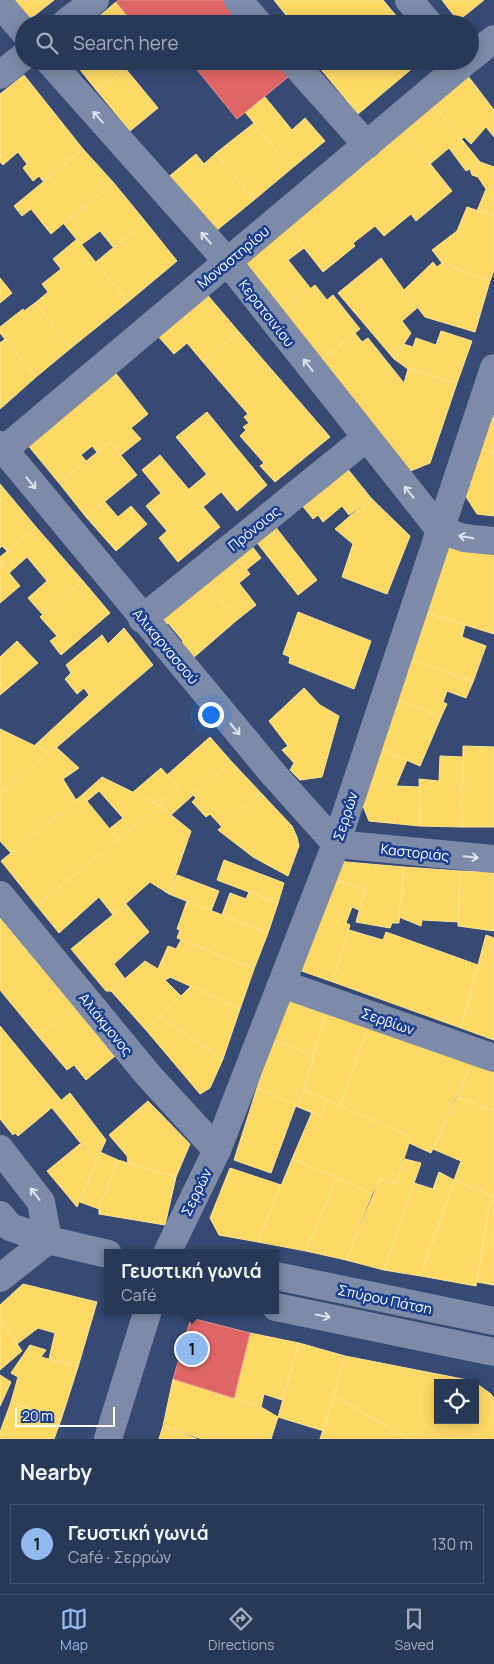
<!DOCTYPE html>
<meta charset="utf-8">
<style>
body{margin:0;font-family:Manrope,sans-serif;background:#303f5d;color:#f1f3f6}
.controls{position:absolute;right:15px;bottom:15px;display:grid;overflow:hidden;border-radius:0px;box-shadow:0 2px 12px #0003}
.controls button{width:45px;height:45px;display:grid;place-items:center;padding:0;border:0;border-bottom:1px solid #44526d;background:#283857;color:#f1f3f6;font:25px sans-serif}
.scale{position:absolute;left:15px;bottom:12px;width:100px;box-sizing:border-box;padding-left:5px;border:2px solid #fff;border-top:0;font-size:14px;line-height:18px;white-space:nowrap;color:#fff;-webkit-text-stroke:4px #1b408f;paint-order:stroke}
.you{position:absolute;left:210px;top:714px;width:18px;height:18px;margin:-12px;border:4px solid #fff;border-radius:50%;background:#1a73e8;box-shadow:0 0 0 8px #1a73e833}
.badge{display:grid;place-items:center;width:32px;height:32px;border-radius:50%;background:#90b9f0;color:#111;font-size:16px;font-weight:700}
.pin{position:absolute;translate:-50% -50%;border:2px solid #fff;box-shadow:0 1px 5px #0006}
.popup{position:absolute;left:104px;top:1249px;width:175px;height:65px;box-sizing:border-box;display:grid;place-content:center;border-radius:0px;background:#283857;filter:drop-shadow(0 1px 4px #0005);font-size:16px;white-space:nowrap;color:#a5acba}
.popup b{font-size:19px;color:#f1f3f6}
.popup::after{content:'';position:absolute;left:50%;top:100%;margin-left:-10px;border:10px solid transparent;border-top-color:#283857}
.list{margin:0;padding:0;list-style:none}
h2{display:flex;justify-content:space-between;align-items:center;height:65px;margin:0;padding:0 20px;font-size:21px}
h2 small{font-size:16px;font-weight:400;color:#a5acba}
.list li{display:grid;grid-template-columns:32px 1fr auto;gap:15px;align-items:center;box-sizing:border-box;height:80px;margin:0 10px 10px;padding:0 10px;border:1px solid #44526d;border-radius:0px}
.list b{display:block;font-size:19px;white-space:nowrap}
.list p{margin:0;font-size:16px;white-space:nowrap;color:#a5acba}
.list em{font-size:16px;font-style:normal;color:#a5acba}
.icon{flex:none;width:28px;height:28px;fill:none;stroke:currentColor;stroke-width:2;stroke-linecap:round;stroke-linejoin:round}
.map{position:relative;flex:none;width:494px;height:1439px;overflow:hidden}
.search{position:absolute;background:#283857;box-shadow:0 2px 12px #0003;left:15px;right:15px;top:15px;height:55px;display:flex;align-items:center;gap:12px;box-sizing:border-box;padding:0 18px;border-radius:28px;color:#a5acba;font-size:19px}
.sheet{height:155px;background:#283857}
nav{display:flex;justify-content:space-around;align-items:center;box-sizing:border-box;height:70px;border-top:1px solid #44526d;background:#283857;font-size:14px;color:#a5acba}
nav a{display:grid;justify-items:center;gap:2px}
nav .on{color:#90b9f0}
.map>svg:first-child{display:block}
.homes{fill:#ffd966;stroke:#ffe494;fill-rule:evenodd}
.shops{fill:#e06666;stroke:#e99494}
.lines{fill:none;stroke-linecap:round;stroke-linejoin:round}
.minor{stroke:#7d8ba8;stroke-width:28}
.oneway{stroke:#dee2e9}
.labels{text-anchor:middle;dominant-baseline:central;stroke-width:5;stroke-linejoin:round;paint-order:stroke}
.street-label{font-size:14px;fill:#fff;stroke:#1b408f}
</style>
<div class="map">
<svg width="494" height="1439" viewBox="0 0 494 1439">
<rect width="100%" height="100%" fill="#364a74"/>
<g class="homes">
<polygon points="14,0 54,0 30,19"/>
<polygon points="274,0 383,0 403,24 293,24"/>
<polygon points="442,0 484,0 458,21"/>
<polygon points="116,2 134,24 90,24"/>
<polygon points="73,61 133,61 97,91"/>
<polygon points="314,61 421,61 358,114"/>
<polygon points="125,68 158,108 130,131 97,91"/>
<polygon points="24,75 83,149 43,181 39,176 33,181 23,168 27,164 18,152 3,165 0,162 0,94"/>
<polygon points="468,76 494,110 494,137 486,127 471,144 464,137 461,140 434,105"/>
<polygon points="265,97 292,130 305,118 325,141 291,169 245,112"/>
<polygon points="434,105 480,162 470,169 466,171 449,148 430,164 404,131"/>
<polygon points="254,123 291,169 254,200 216,153"/>
<polygon points="404,131 452,191 416,221 411,214 384,236 375,226 353,243 355,246 323,272 287,226"/>
<polygon points="83,149 113,182 51,234 31,209 22,216 14,206"/>
<polygon points="216,153 254,200 211,235 166,179 196,154 204,164"/>
<polygon points="480,162 494,167 494,216 477,211 486,189 478,177 472,175 470,169"/>
<polygon points="113,182 145,221 113,247 100,231 81,245 64,224"/>
<polygon points="467,207 494,216 494,270 490,281 442,263 432,250 457,231"/>
<polygon points="145,221 177,261 128,302 96,262"/>
<polygon points="287,226 304,248 288,260 311,289 279,314 240,266"/>
<polygon points="77,239 128,302 71,348 35,303 48,292 42,284 61,269 53,259"/>
<polygon points="381,258 417,308 402,321 411,333 394,359 338,293"/>
<polygon points="433,262 437,267 442,263 490,281 475,332 425,317 404,290"/>
<polygon points="0,278 12,293 0,303"/>
<polygon points="315,285 327,300 333,295 360,329 319,362 279,314"/>
<polygon points="205,292 239,332 203,362 187,343 174,354 156,334"/>
<polygon points="35,303 71,348 36,377 0,333 0,327 23,309 24,311"/>
<polygon points="441,331 472,341 457,383 408,369 394,359 403,344 413,347 416,338 436,345"/>
<polygon points="239,332 330,437 275,482 260,466 264,463 240,436 246,430 243,427 249,423 244,417 248,414 203,362"/>
<polygon points="355,333 362,342 368,338 404,383 408,369 457,383 430,463 408,472 319,362"/>
<polygon points="5,339 36,377 0,409 0,343"/>
<polygon points="114,371 148,414 131,428 141,439 121,455 110,442 97,452 92,446 81,455 86,461 59,483 26,443"/>
<polygon points="207,412 267,485 237,511 176,437"/>
<polygon points="494,415 494,453 478,449"/>
<polygon points="110,442 137,475 86,517 59,483"/>
<polygon points="478,449 494,453 494,516 477,514 463,492"/>
<polygon points="160,455 220,527 178,562 159,538 167,531 146,506 161,493 142,470"/>
<polygon points="342,462 371,498 349,515 342,506 323,522 318,515 313,519 297,499"/>
<polygon points="207,474 221,492 203,507 188,490"/>
<polygon points="0,484 36,527 7,551 2,546 0,548"/>
<polygon points="371,498 410,536 387,594 342,577 353,544 335,529"/>
<polygon points="105,502 118,517 131,506 147,524 116,551 86,517"/>
<polygon points="270,520 317,580 298,595 251,535"/>
<polygon points="36,527 83,581 43,615 28,598 47,581 27,557 9,573 0,562 0,557"/>
<polygon points="245,537 261,558 246,570 230,549"/>
<polygon points="443,546 494,554 494,634 423,612"/>
<polygon points="230,549 250,574 239,583 256,605 237,620 199,574"/>
<polygon points="0,562 20,586 0,603"/>
<polygon points="199,574 237,620 192,659 180,644 183,641 168,623 164,626 153,612"/>
<polygon points="83,581 110,613 61,655 50,641 57,636 40,617"/>
<polygon points="298,612 371,641 354,689 289,663 290,657 283,654"/>
<polygon points="423,612 465,625 462,637 486,646 473,682 412,660 414,653 410,651"/>
<polygon points="124,628 153,665 50,753 34,746 89,695 84,688 77,694 65,679 71,673 66,665 102,635 108,644"/>
<polygon points="17,641 38,663 0,695 0,657"/>
<polygon points="412,660 473,682 466,698 447,691 443,702 447,704 441,717 397,699"/>
<polygon points="304,688 320,705 339,716 322,777 300,780 290,770 294,763 282,750 288,746 269,721"/>
<polygon points="397,699 441,717 420,766 378,748"/>
<polygon points="0,729 50,753 0,794"/>
<polygon points="210,737 231,761 171,815 159,805 178,787 167,775"/>
<polygon points="463,746 494,747 494,827 462,827"/>
<polygon points="56,747 79,768 63,779 76,800 11,853 0,841 0,794"/>
<polygon points="378,748 407,760 396,786 420,787 420,826 369,821 358,794"/>
<polygon points="440,756 463,757 462,827 420,826 419,779 439,781"/>
<polygon points="231,761 261,793 222,827 210,814 206,817 192,802 196,798 193,795"/>
<polygon points="161,768 178,787 159,805 132,793"/>
<polygon points="102,777 159,805 118,839 109,829 123,818 99,791 87,801 82,795"/>
<polygon points="261,793 292,826 297,837 299,846 288,876 253,857 218,830"/>
<polygon points="82,795 118,839 37,906 1,861"/>
<polygon points="159,805 191,831 169,894 150,882 113,915 99,897 59,933 37,906"/>
<polygon points="224,860 284,883 278,903 217,880"/>
<polygon points="335,861 404,867 399,923 392,923 390,928 356,922 365,889 330,879"/>
<polygon points="404,867 460,871 459,922 422,920 421,926 399,917"/>
<polygon points="460,871 494,872 494,931 458,926"/>
<polygon points="177,875 219,891 211,911 169,894"/>
<polygon points="330,879 365,889 359,910 352,907 346,923 350,925 333,982 296,969"/>
<polygon points="249,892 278,903 268,933 222,915 230,893 246,899"/>
<polygon points="187,901 268,933 254,969 177,938 180,930 177,929"/>
<polygon points="126,904 149,932 114,964 125,979 111,991 106,991 71,949"/>
<polygon points="0,918 74,1007 38,1036 0,990"/>
<polygon points="349,930 383,940 386,932 478,965 461,1028 333,982"/>
<polygon points="486,935 494,938 494,1040 461,1028"/>
<polygon points="181,940 254,969 240,1009 157,971 168,946 176,949"/>
<polygon points="145,961 171,977 165,980 182,997 146,1030 111,991"/>
<polygon points="191,986 240,1009 223,1059 160,1017"/>
<polygon points="286,993 327,1008 314,1055 272,1040"/>
<polygon points="74,1007 115,1056 86,1080 74,1065 67,1070 38,1036"/>
<polygon points="327,1008 369,1025 340,1106 304,1090"/>
<polygon points="160,1017 223,1059 210,1088 200,1094 146,1030"/>
<polygon points="369,1025 471,1063 431,1153 409,1143 411,1137 340,1106"/>
<polygon points="0,1026 61,1100 18,1136 15,1133 13,1135 0,1119"/>
<polygon points="272,1040 314,1055 298,1107 257,1088"/>
<polygon points="471,1063 494,1072 494,1111 457,1097"/>
<polygon points="257,1088 296,1105 271,1173 234,1160"/>
<polygon points="304,1090 327,1100 322,1117 298,1107"/>
<polygon points="70,1093 106,1140 96,1162 52,1108"/>
<polygon points="457,1097 494,1111 494,1196 454,1180 461,1161 433,1149"/>
<polygon points="327,1100 411,1137 396,1184 380,1179 372,1194 292,1159 312,1112 322,1117"/>
<polygon points="148,1101 190,1144 176,1177 128,1163 127,1156 109,1135"/>
<polygon points="80,1144 96,1162 77,1207 47,1171"/>
<polygon points="100,1152 118,1160 99,1209 80,1202"/>
<polygon points="292,1159 337,1178 306,1251 258,1242"/>
<polygon points="405,1159 421,1163 384,1270 346,1260 380,1179 396,1184"/>
<polygon points="118,1160 176,1177 165,1225 99,1214 99,1209"/>
<polygon points="230,1168 281,1185 258,1242 219,1235 210,1218"/>
<polygon points="439,1172 454,1180 421,1276 384,1270 414,1183 433,1189"/>
<polygon points="337,1178 372,1194 346,1260 306,1251"/>
<polygon points="454,1180 491,1195 476,1286 421,1276"/>
<polygon points="491,1195 494,1196 494,1285 477,1282"/>
<polygon points="23,1284 97,1302 78,1367 49,1359 55,1333 38,1328 17,1344 0,1319 0,1305"/>
<polygon points="0,1319 22,1351 0,1370"/>
<polygon points="250,1333 299,1343 282,1400 264,1394 261,1407 234,1398"/>
<polygon points="299,1343 345,1356 324,1431 278,1417"/>
<polygon points="30,1345 46,1350 41,1357 78,1367 61,1420 11,1402 18,1377 11,1373"/>
<path d="M345 1356 473 1381 491 1394 494 1399V1439H409L334 1396ZM438 1383H475V1420H438Z"/>
<polygon points="0,1375 11,1382 0,1406"/>
<polygon points="173,1379 261,1407 278,1417 271,1439 202,1439 163,1426"/>
<polygon points="334,1396 409,1439 320,1439"/>
<polygon points="11,1402 61,1420 54,1439 0,1439 0,1432"/>
<polygon points="163,1426 197,1439 159,1439"/>
</g>
<g class="shops">
<polygon points="119,0 233,0 253,24 134,24 116,2"/>
<polygon points="190,61 283,61 293,73 237,119"/>
<polygon points="191,1318 250,1333 234,1398 173,1379"/>
</g>
<g class="lines">
<g class="minor">
<polyline points="238,0 259,24"/>
<polyline points="409,0 429,24"/>
<polyline points="0,4 24,32"/>
<polyline points="64,24 95,0"/>
<polyline points="470,58 494,39"/>
<polyline points="49,61 227,261 440,530 464,538 494,541"/>
<polyline points="292,61 367,145"/>
<polyline points="0,75 24,56"/>
<polyline points="0,445 275,776 336,844 494,859"/>
<polyline points="0,453 466,61"/>
<polyline points="142,619 366,438"/>
<polyline points="0,895 149,1076 217,1150"/>
<polyline points="282,984 494,1058"/>
<polyline points="0,1149 41,1202 48,1240"/>
<polyline points="0,1215 10,1227 48,1240 108,1254"/>
<polyline points="167,1253 217,1150 336,844 494,368"/>
<polyline points="276,1276 494,1321"/>
<polyline points="0,1278 48,1240"/>
<polyline points="276,1307 494,1352"/>
<polyline points="108,1439 148,1310"/>
</g>
</g>
<defs><path id="oneway-shaft" d="M-6 0H5M1.5-3L5.5 0L1.5 3" fill="none" stroke-width="1.6" stroke-linecap="round" stroke-linejoin="round" transform="scale(1.25)"/></defs>
<g class="oneway">
<use href="#oneway-shaft" transform="translate(98 117) rotate(-132)"/>
<use href="#oneway-shaft" transform="translate(206 238) rotate(-132)"/>
<use href="#oneway-shaft" transform="translate(308 365) rotate(-128)"/>
<use href="#oneway-shaft" transform="translate(31 483) rotate(51)"/>
<use href="#oneway-shaft" transform="translate(409 492) rotate(-129)"/>
<use href="#oneway-shaft" transform="translate(466 537) rotate(-170)"/>
<use href="#oneway-shaft" transform="translate(235 729) rotate(50)"/>
<use href="#oneway-shaft" transform="translate(471 857) rotate(6)"/>
<use href="#oneway-shaft" transform="translate(35 1194) rotate(-128)"/>
<use href="#oneway-shaft" transform="translate(323 1316) rotate(12)"/>
</g>
<g class="labels">
<g class="street-label">
<text transform="translate(233 257) rotate(-40)">Μοναστηρίου</text>
<text transform="translate(267 313) rotate(52)">Κερατσινίου</text>
<text transform="translate(254 528) rotate(-39)">Πρόνοιας</text>
<text transform="translate(166 646) rotate(50)">Αλικαρνασσού</text>
<text transform="translate(345 816) rotate(-72)">Σερρών</text>
<text transform="translate(415 852) rotate(6)">Καστοριάς</text>
<text transform="translate(388 1021) rotate(19)">Σερβίων</text>
<text transform="translate(106 1024) rotate(51)">Αλιάκμονος</text>
<text transform="translate(196 1192) rotate(-64)">Σερρών</text>
<text transform="translate(385 1299) rotate(12)">Σπύρου Πάτση</text>
</g>
</g>
</svg>
<div class="controls">
<button><svg class="icon" aria-label="locate" viewBox="0 0 24 24"><circle cx="12" cy="12" r="6"/><path d="M12 2v4M12 18v4M2 12h4M18 12h4"/></svg></button>
</div>
<div class="scale">20 m</div>
<div class="you"></div>
<div class="pin badge" style="left:192px;top:1349px">1</div>
<div class="popup"><b>Γευστική γωνιά</b>Café</div>
<div class="search"><svg class="icon" aria-label="search" viewBox="0 0 24 24"><circle cx="10" cy="10" r="6"/><path d="M15 15l6 6"/></svg>Search here</div>
</div>
<section class="sheet">
<h2>Nearby<small></small></h2>
<ul class="list">
<li><span class="badge">1</span><div><b>Γευστική γωνιά</b><p>Café · Σερρών</p></div><em>130 m</em></li>
</ul>
</section>
<nav>
<a class="on"><svg class="icon" aria-label="map" viewBox="0 0 24 24"><path d="M3 6l6-2 6 2 6-2v14l-6 2-6-2-6 2zM9 4v14M15 6v14"/></svg>Map</a>
<a><svg class="icon" aria-label="directions" viewBox="0 0 24 24"><path d="M12 3l9 9-9 9-9-9zM9 14v-3h6M13 9l2 2-2 2"/></svg>Directions</a>
<a><svg class="icon" aria-label="saved" viewBox="0 0 24 24"><path d="M7 4h10v16l-5-4-5 4z"/></svg>Saved</a>
</nav>
